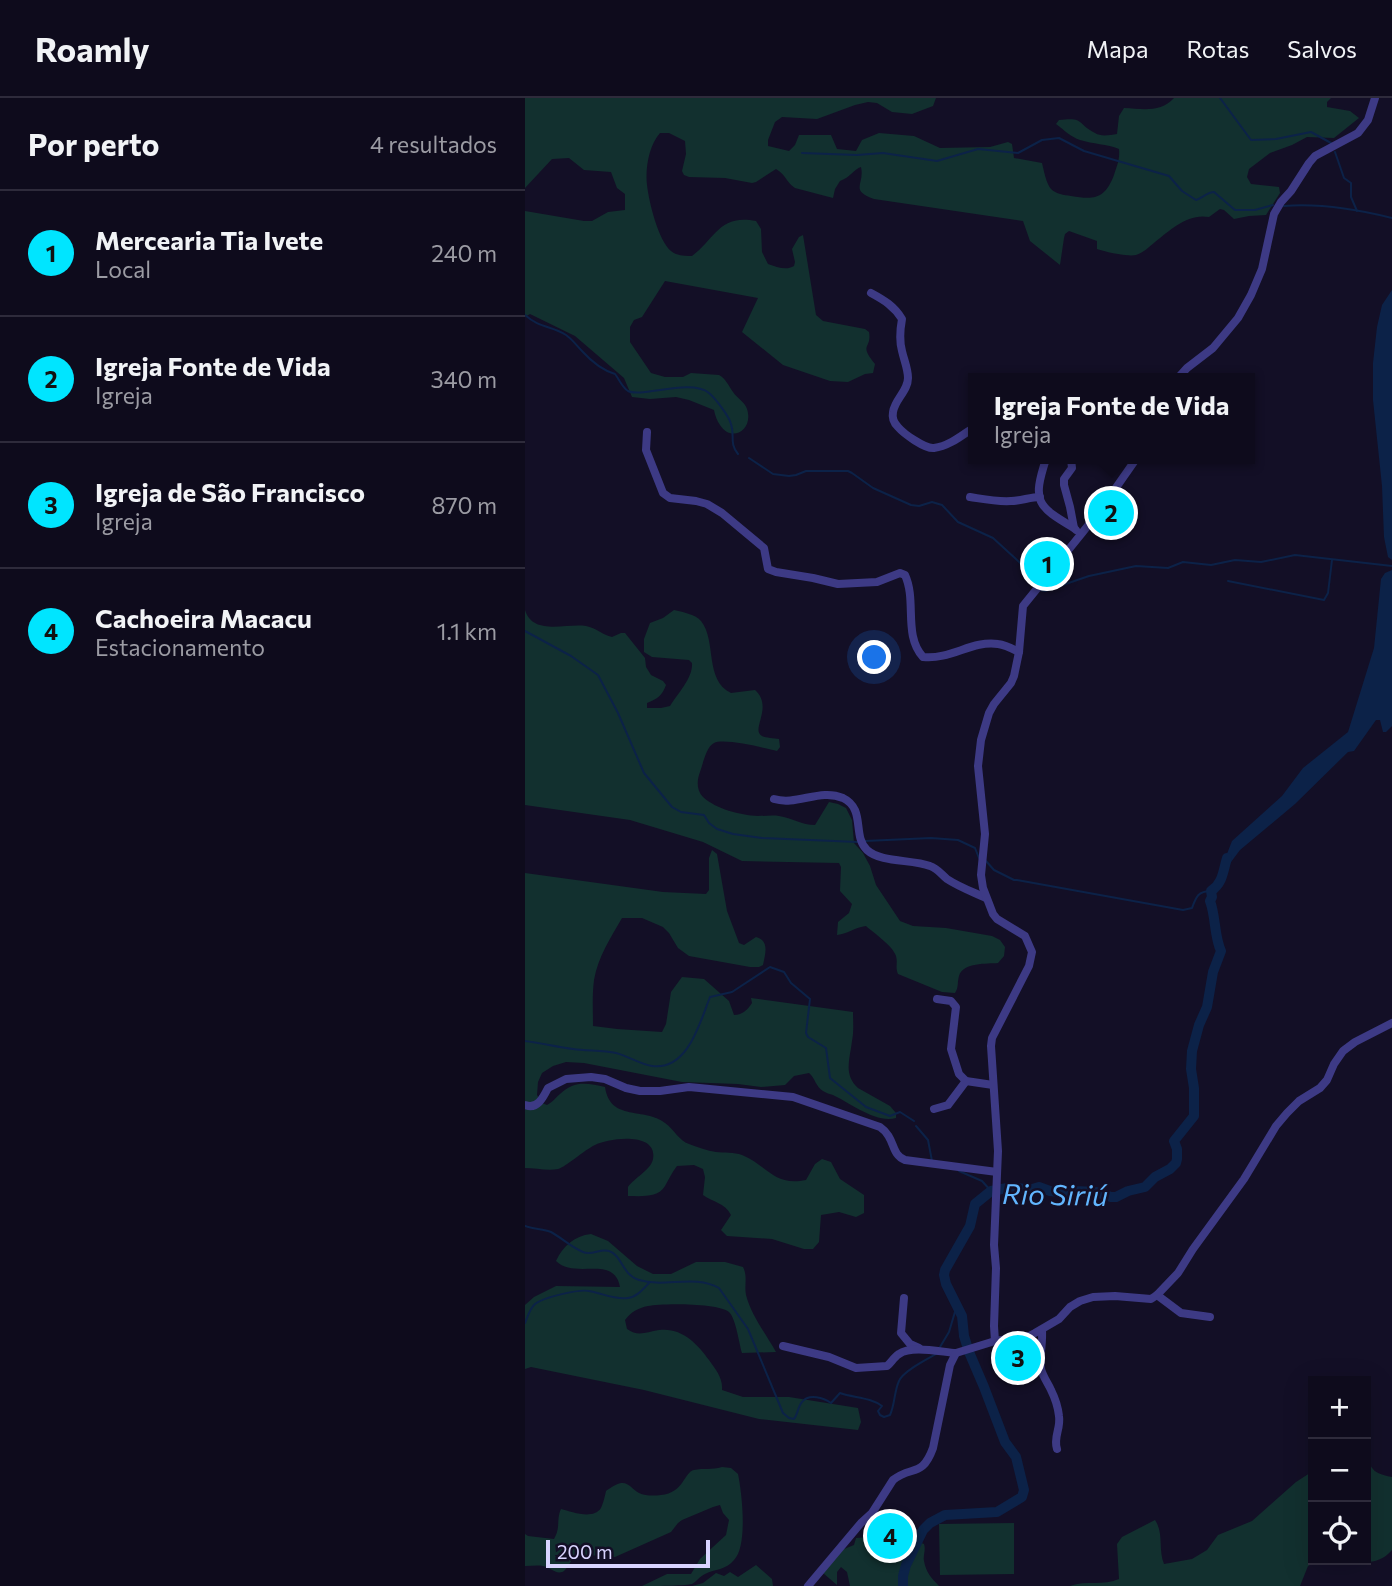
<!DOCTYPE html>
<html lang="pt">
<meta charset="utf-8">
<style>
body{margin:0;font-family:Commissioner,sans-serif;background:#171425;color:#f1f3f6}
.controls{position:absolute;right:21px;bottom:21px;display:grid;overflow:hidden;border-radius:0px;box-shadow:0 7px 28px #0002}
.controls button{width:63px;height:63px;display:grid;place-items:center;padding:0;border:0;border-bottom:2px solid #2e2b3b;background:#0e0b1c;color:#f1f3f6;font:35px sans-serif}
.scale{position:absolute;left:21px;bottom:18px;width:164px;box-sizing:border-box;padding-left:7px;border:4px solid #d9d4ff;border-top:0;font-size:19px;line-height:24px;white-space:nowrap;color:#d9d4ff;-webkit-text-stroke:5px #130f26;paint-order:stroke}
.you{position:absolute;left:350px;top:560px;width:24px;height:24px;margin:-18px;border:5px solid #fff;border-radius:50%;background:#1a73e8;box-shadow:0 0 0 10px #1a73e833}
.badge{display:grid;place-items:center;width:46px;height:46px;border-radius:50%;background:#00e5ff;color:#111;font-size:23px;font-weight:700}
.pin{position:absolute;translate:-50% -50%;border:4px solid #fff;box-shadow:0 2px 7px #0006}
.popup{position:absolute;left:443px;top:275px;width:287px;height:91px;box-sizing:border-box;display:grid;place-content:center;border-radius:0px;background:#0e0b1c;filter:drop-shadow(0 2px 5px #0005);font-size:23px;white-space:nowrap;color:#9b9ba3}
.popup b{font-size:26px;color:#f1f3f6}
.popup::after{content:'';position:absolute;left:50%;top:100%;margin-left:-14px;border:14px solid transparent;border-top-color:#0e0b1c}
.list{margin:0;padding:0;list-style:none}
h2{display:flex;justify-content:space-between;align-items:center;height:91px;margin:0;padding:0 28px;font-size:30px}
h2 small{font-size:23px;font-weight:400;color:#9b9ba3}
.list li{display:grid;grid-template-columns:46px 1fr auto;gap:21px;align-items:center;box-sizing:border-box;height:126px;padding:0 28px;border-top:2px solid #2e2b3b}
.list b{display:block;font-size:26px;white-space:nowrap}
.list p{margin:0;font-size:23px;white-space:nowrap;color:#9b9ba3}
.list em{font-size:23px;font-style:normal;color:#9b9ba3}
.icon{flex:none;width:38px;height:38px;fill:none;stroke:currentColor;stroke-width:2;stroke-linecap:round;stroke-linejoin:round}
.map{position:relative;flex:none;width:867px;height:1488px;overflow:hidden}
header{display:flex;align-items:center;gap:42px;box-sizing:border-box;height:98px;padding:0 35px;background:#0e0b1c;border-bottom:2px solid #2e2b3b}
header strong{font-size:33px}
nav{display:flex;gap:38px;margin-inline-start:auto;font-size:24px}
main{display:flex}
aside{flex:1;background:#0e0b1c}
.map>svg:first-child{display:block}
.green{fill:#12302f}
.water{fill:#0c2248}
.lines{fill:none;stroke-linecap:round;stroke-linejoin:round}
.stream{stroke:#0c2248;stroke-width:2}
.river{stroke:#0c2248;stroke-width:10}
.minor{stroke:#3d3a85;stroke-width:8}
.labels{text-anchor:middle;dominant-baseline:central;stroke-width:5;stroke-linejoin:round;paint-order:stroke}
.water-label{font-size:28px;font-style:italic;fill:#62b6ff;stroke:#130f26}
</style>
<header>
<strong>Roamly</strong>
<nav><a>Mapa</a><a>Rotas</a><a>Salvos</a></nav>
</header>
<main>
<aside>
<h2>Por perto<small>4 resultados</small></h2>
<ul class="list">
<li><span class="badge">1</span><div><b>Mercearia Tia Ivete</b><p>Local</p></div><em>240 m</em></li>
<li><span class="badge">2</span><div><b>Igreja Fonte de Vida</b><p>Igreja</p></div><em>340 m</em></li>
<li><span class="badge">3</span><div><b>Igreja de São Francisco</b><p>Igreja</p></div><em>870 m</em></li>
<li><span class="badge">4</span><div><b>Cachoeira Macacu</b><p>Estacionamento</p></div><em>1.1 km</em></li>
</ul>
</aside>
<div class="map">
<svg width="867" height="1488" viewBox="0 0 867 1488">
<rect width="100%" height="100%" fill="#130f26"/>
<g class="green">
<path d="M0 0H411L408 8 387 16 367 14 352 5 343 4 330 7 292 21 257 19 250 24 243 42V48L264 53 270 47 274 37H306L312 51 331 53 337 42 354 35 389 38 415 50 465 49 483 44 487 46 489 60 517 65C519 73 521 85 526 91 531 96 539 97 546 98 569 102 580 101 589 77 592 68 595 61 594 51 582 46 568 46 555 42 546 39 539 32 531 26L534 22C560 19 551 25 570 35 576 39 585 37 592 36L594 18 599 10C617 11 636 15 649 0H806L802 4V9L825 13 834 20 809 40 782 39 767 47 745 55 724 71 722 79 726 86 754 89 755 95 741 117 724 118 709 121 699 112 695 111 684 119C663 115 645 132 630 144 624 149 618 155 611 157 603 159 581 154 572 151V143L544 133 540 136 539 140 535 167 505 143 498 123 349 101C324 92 340 87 336 69 329 71 326 79 315 83L310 91 308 100 270 90C261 84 262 78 251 71L231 84 227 85 200 80 164 79 159 77 157 73 161 56 160 43 144 35H135C124 47 120 71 122 87 124 104 133 142 146 153 152 158 161 158 167 158 191 140 194 116 231 123L236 131 237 154 243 166C252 169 261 173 269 168L270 164 267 151 274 139 278 137 291 217 298 223 340 231 344 234C347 252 333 245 350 266L348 275 340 276 323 284 305 283 258 267 217 234 233 200 140 183 117 219 109 222 105 229V244L126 275 140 279H158L166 275 194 277C201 281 203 287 208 294 212 300 220 304 222 311 229 332 206 345 195 327 192 323 190 317 189 312L164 302 151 299 125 301 107 299 99 280 50 238 5 216 0 219V113L59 123H67L83 114 100 112V96L92 90 86 74 59 72 44 60 27 61 0 90Z"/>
<path d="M0 512C8 538 41 525 61 528 71 530 78 537 87 539L96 535H100L120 560 121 569 126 577 138 583 141 587C137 598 132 601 122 605V610H136L145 608C153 595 168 580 167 565L164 562 127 559 119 554V541L125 525 138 520 149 512C157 514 170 516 176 523 192 543 179 582 206 595L230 592C249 609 225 632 237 638 241 640 249 640 254 641L255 649 252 653C240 650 199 640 189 645 181 649 178 666 175 674 172 682 171 692 178 699 191 711 215 717 233 718 240 718 248 717 254 718 267 720 277 727 290 727L304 704 313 706 321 710 327 722 329 745 338 755 345 768 351 787 375 823 388 828 421 830 467 838 475 842 480 849 479 858 473 865C462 866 438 864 434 878 432 885 434 889 430 895L417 894 373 876C370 869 373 865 371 858 368 848 349 835 341 828 330 829 323 836 312 837L313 824 324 815 327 806 315 793 316 769 314 765 217 763 178 744 105 722 0 707Z"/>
<path d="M187 752 192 756 202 813 214 845 219 847 231 839C245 843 240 856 238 867L234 869H225L164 858 153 850 144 835 138 829 117 820H97C86 839 73 859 69 882 67 897 68 913 68 928L92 931 137 934 141 926 146 894 157 879 179 881 204 903 209 917C218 917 223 911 227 905L226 900 328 914C328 924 329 933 327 943 325 961 318 976 333 990L365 1008 371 1015V1020C352 1026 325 1005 308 997 305 996 301 995 298 993 291 989 290 980 284 975L269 978 260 987 236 989 213 986 157 984 59 965 41 964 28 968 17 975 13 984 12 997 17 1005 22 1007C28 1004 30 1000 35 996 49 982 63 985 80 989 85 1024 120 1009 140 1025 149 1031 154 1043 164 1046 173 1049 182 1053 191 1054 199 1055 209 1054 217 1057 242 1067 249 1089 281 1082L290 1066 297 1061 306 1064 315 1081 339 1097V1115L331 1119 314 1114 296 1117 294 1144 288 1151H279L247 1141 202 1138 196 1132 206 1117C200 1105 188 1104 178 1097L180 1079 178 1071 169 1067 152 1068C147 1074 144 1081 140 1088 133 1100 116 1098 103 1098V1089C109 1080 126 1072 128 1061 133 1033 83 1040 70 1047 59 1052 41 1069 33 1071 23 1073 10 1070 0 1070V775L138 794 181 796 184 792V760Z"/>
<path d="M66 1136 83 1143 112 1168 128 1176H146L171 1164H200L218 1169C223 1179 219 1187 221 1197 226 1217 241 1236 251 1254L217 1255C214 1245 211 1221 204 1214 194 1205 137 1205 123 1208 113 1210 106 1214 100 1222L102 1231C113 1239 121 1234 134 1232 156 1229 172 1245 184 1262 191 1272 198 1280 197 1292L218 1299H264L333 1310 336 1324 333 1332 234 1321 119 1292 6 1269 0 1271V1207L9 1199 31 1188 95 1189C89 1156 50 1182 31 1163 38 1148 49 1138 66 1136Z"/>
<path d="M841 1347H843C844 1368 844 1375 867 1379V1452C853 1468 838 1464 819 1462H841Z"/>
<path d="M197 1369 206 1370 213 1376C217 1395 223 1448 209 1462 201 1472 190 1471 180 1476 175 1478 171 1484 167 1486 158 1488 129 1488 117 1488L142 1476H166L175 1461 201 1437 204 1422 198 1415 195 1407 188 1409 157 1422 153 1425 146 1434 90 1459 63 1457 50 1458C46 1462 43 1469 40 1472 33 1479 25 1469 18 1468 13 1467 6 1468 0 1468V1436L3 1438 29 1441C36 1429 31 1422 36 1411 47 1414 68 1422 76 1410 78 1406 80 1398 81 1393 85 1390 91 1386 96 1385 104 1384 108 1392 114 1395 120 1398 129 1398 136 1397 159 1395 159 1374 169 1372 178 1370 187 1372 197 1369Z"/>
<path d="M788 1373V1462H794L783 1468 775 1488H545C561 1482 579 1488 594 1481L592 1446 597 1439 630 1422C639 1435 633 1451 639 1466L667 1461 682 1452 693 1437 727 1423 771 1384Z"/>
<polygon points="489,1425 489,1476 415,1477 414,1426"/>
<path d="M356 1438 361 1447 370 1450 368 1456 372 1458 375 1452 380 1453 387 1441 399 1446C401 1452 398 1457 399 1463 401 1474 406 1480 414 1488H325L322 1474 316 1469 312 1474V1487L298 1475 319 1451 329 1447 331 1440Z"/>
<polygon points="231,1467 247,1481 248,1488 167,1488 178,1485 191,1475 199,1478 205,1474 213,1479"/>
</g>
<g class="water">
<polygon points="867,192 867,462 863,459 859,439 857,388 848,302 848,265 852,229 857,207"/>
<polygon points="867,472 867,628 861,634 858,634 855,622 851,622 829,653 823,654 770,706 715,752 700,772 700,761 707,743 757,698 778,670 823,634 849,550 856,481 860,475"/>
</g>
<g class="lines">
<g class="stream">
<polyline points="695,0 726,42 751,41 786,34 806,45"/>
<polyline points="810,54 819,80 826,85 826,99 832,113"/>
<path d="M277 55 332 57 358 55 412 63 453 51 493 55 517 42 534 40 559 53 644 78 657 93 671 102C677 100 683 94 689 94L710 112H730L748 107"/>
<path d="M759 108C795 105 831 111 867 120"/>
<path d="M0 217C14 230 28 228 41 237 47 241 52 248 57 253 66 263 77 272 90 276 94 281 97 289 103 293 116 300 166 280 184 295 190 300 204 318 206 326 210 338 204 345 213 356"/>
<polyline points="224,360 248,376 264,378 271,377 281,373 323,373 327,375 348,390 386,407 394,408 407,404 417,407 433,424 468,440 480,451 505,474 510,486"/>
<polyline points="703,483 799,502 803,495 807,462"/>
<polyline points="515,492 520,493 564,478 611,468 643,470 658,464 686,467 710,462 736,464 770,457 867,468"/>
<polyline points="0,533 46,558 73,577 93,615 119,675 147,709 156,714 179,717 184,725 192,731 208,736 237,740 333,744"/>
<polyline points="340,743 406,740 433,742 450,750 454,760"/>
<path d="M461 763 469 772 489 782H492L658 812 667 810C671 799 673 793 686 793"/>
<path d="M0 943C16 945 32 949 48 951 62 953 78 952 91 955 103 958 114 966 127 968 163 973 175 924 185 899L207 894 245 869 259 874 266 885 285 901 281 935 283 939 301 950 305 980 341 1009 365 1018 375 1014 389 1023"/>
<polyline points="391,1028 403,1042 407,1063"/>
<polyline points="434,1073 457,1083 466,1093"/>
<path d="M0 1128C8 1131 19 1131 26 1134 37 1140 46 1149 58 1154 67 1158 75 1150 84 1153 97 1157 97 1177 114 1182 140 1190 169 1176 194 1190L223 1231 258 1315 264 1320 269 1321C273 1316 273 1308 277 1304 284 1295 299 1300 306 1305L315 1295C329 1300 345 1299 357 1308L353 1313 355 1317 359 1319 365 1317C370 1306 369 1294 374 1283 378 1273 401 1262 411 1256"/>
<path d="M0 1225C3 1218 5 1210 10 1206 19 1199 54 1191 64 1193 77 1195 89 1202 103 1200 112 1199 119 1190 125 1184"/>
<polyline points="415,1249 424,1234 432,1207"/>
</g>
<path class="river" d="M378 1488V1478L381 1467 398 1432 405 1425 420 1417 472 1414 497 1399 499 1392 491 1359 480 1344 459 1289 444 1254 439 1238 437 1218 421 1186 419 1177 420 1172 445 1128 450 1106 466 1093 488 1089 504 1092 514 1089 525 1093 543 1095 549 1092 550 1093 571 1094 586 1099H591L603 1093 620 1089 630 1079 645 1071 651 1065 652 1061V1051L649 1043 669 1018V990L666 971 667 953 674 927 682 909 688 874 696 853C689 838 691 819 685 803L687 799 686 793C698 785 698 773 702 760"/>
<g class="minor">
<path d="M346 195C359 202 369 208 377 221 375 232 374 242 377 253 379 262 383 271 383 280 383 293 370 301 368 314 367 319 369 325 373 329 379 336 400 351 409 350 424 348 436 338 448 330"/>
<polyline points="653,280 662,270 688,250 713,220 726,197 737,171 749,116 756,104 766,93 784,65 790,58 833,35 843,22 850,0"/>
<path d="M122 334 121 352 138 395 145 400 171 403 182 406 197 415 239 450 243 471 251 474 288 480 313 486 352 484 375 475 380 477C392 503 378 537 398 559 426 562 447 542 473 546 481 547 488 551 494 554"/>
<path d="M521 361C507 404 512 408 549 430"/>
<polyline points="546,361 547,370 539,381 539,387 545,409 549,430 551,432"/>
<path d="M445 399C458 401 472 404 486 403 496 403 505 399 515 399"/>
<path d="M249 701C272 708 295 690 318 700 341 711 327 738 342 752 356 765 387 761 405 768 412 770 416 776 422 781 434 789 448 794 461 800"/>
<polyline points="412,901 426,903 431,909 426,951 434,976 441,983 468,987"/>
<path d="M0 1007C12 1012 18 1000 23 990L41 981 66 979 80 981 101 990 115 993H135L164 989 268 999 355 1029C371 1040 365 1056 380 1062L472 1074"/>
<polyline points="409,1011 423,1007 441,983"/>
<polyline points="632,1197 656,1215 685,1219"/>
<polyline points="379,1200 376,1235 385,1246 394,1250"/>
<path d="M517 1232C518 1245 514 1261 516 1271 518 1279 523 1285 526 1292 530 1300 533 1309 534 1318 536 1331 528 1339 532 1351"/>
<polyline points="470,1243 469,1228 471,1170 469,1147 473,1053 466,948 467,940 504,868 507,854 500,838 472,821 468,816 458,790 456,777 460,736 453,668 456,642 464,615 469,606 486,585 489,578 494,554 498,508 574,414 611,361"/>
<path d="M258 1248 304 1259 331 1270 362 1268C366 1265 369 1259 374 1256 386 1247 416 1254 431 1255"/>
<path d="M283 1488 336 1425 347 1415 368 1382C387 1367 397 1380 408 1350L425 1267 431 1255 470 1243 504 1238 510 1235 534 1221 545 1209 555 1203 568 1199 590 1198 626 1201 632 1197 653 1175 668 1151 719 1081 751 1028 762 1015 774 1003 795 990 802 982 809 966 818 953 830 944 867 925"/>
</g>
</g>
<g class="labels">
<g class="water-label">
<text transform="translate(530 1096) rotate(1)">Rio Siriú</text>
</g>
</g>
</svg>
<div class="controls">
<button>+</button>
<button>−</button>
<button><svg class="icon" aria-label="locate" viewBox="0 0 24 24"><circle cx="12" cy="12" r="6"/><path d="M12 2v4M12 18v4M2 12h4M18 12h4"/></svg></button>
</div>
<div class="scale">200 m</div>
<div class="you"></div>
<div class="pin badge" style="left:522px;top:466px">1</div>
<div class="pin badge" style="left:586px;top:415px">2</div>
<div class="popup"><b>Igreja Fonte de Vida</b>Igreja</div>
<div class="pin badge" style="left:493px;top:1260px">3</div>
<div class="pin badge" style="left:365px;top:1438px">4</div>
</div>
</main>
